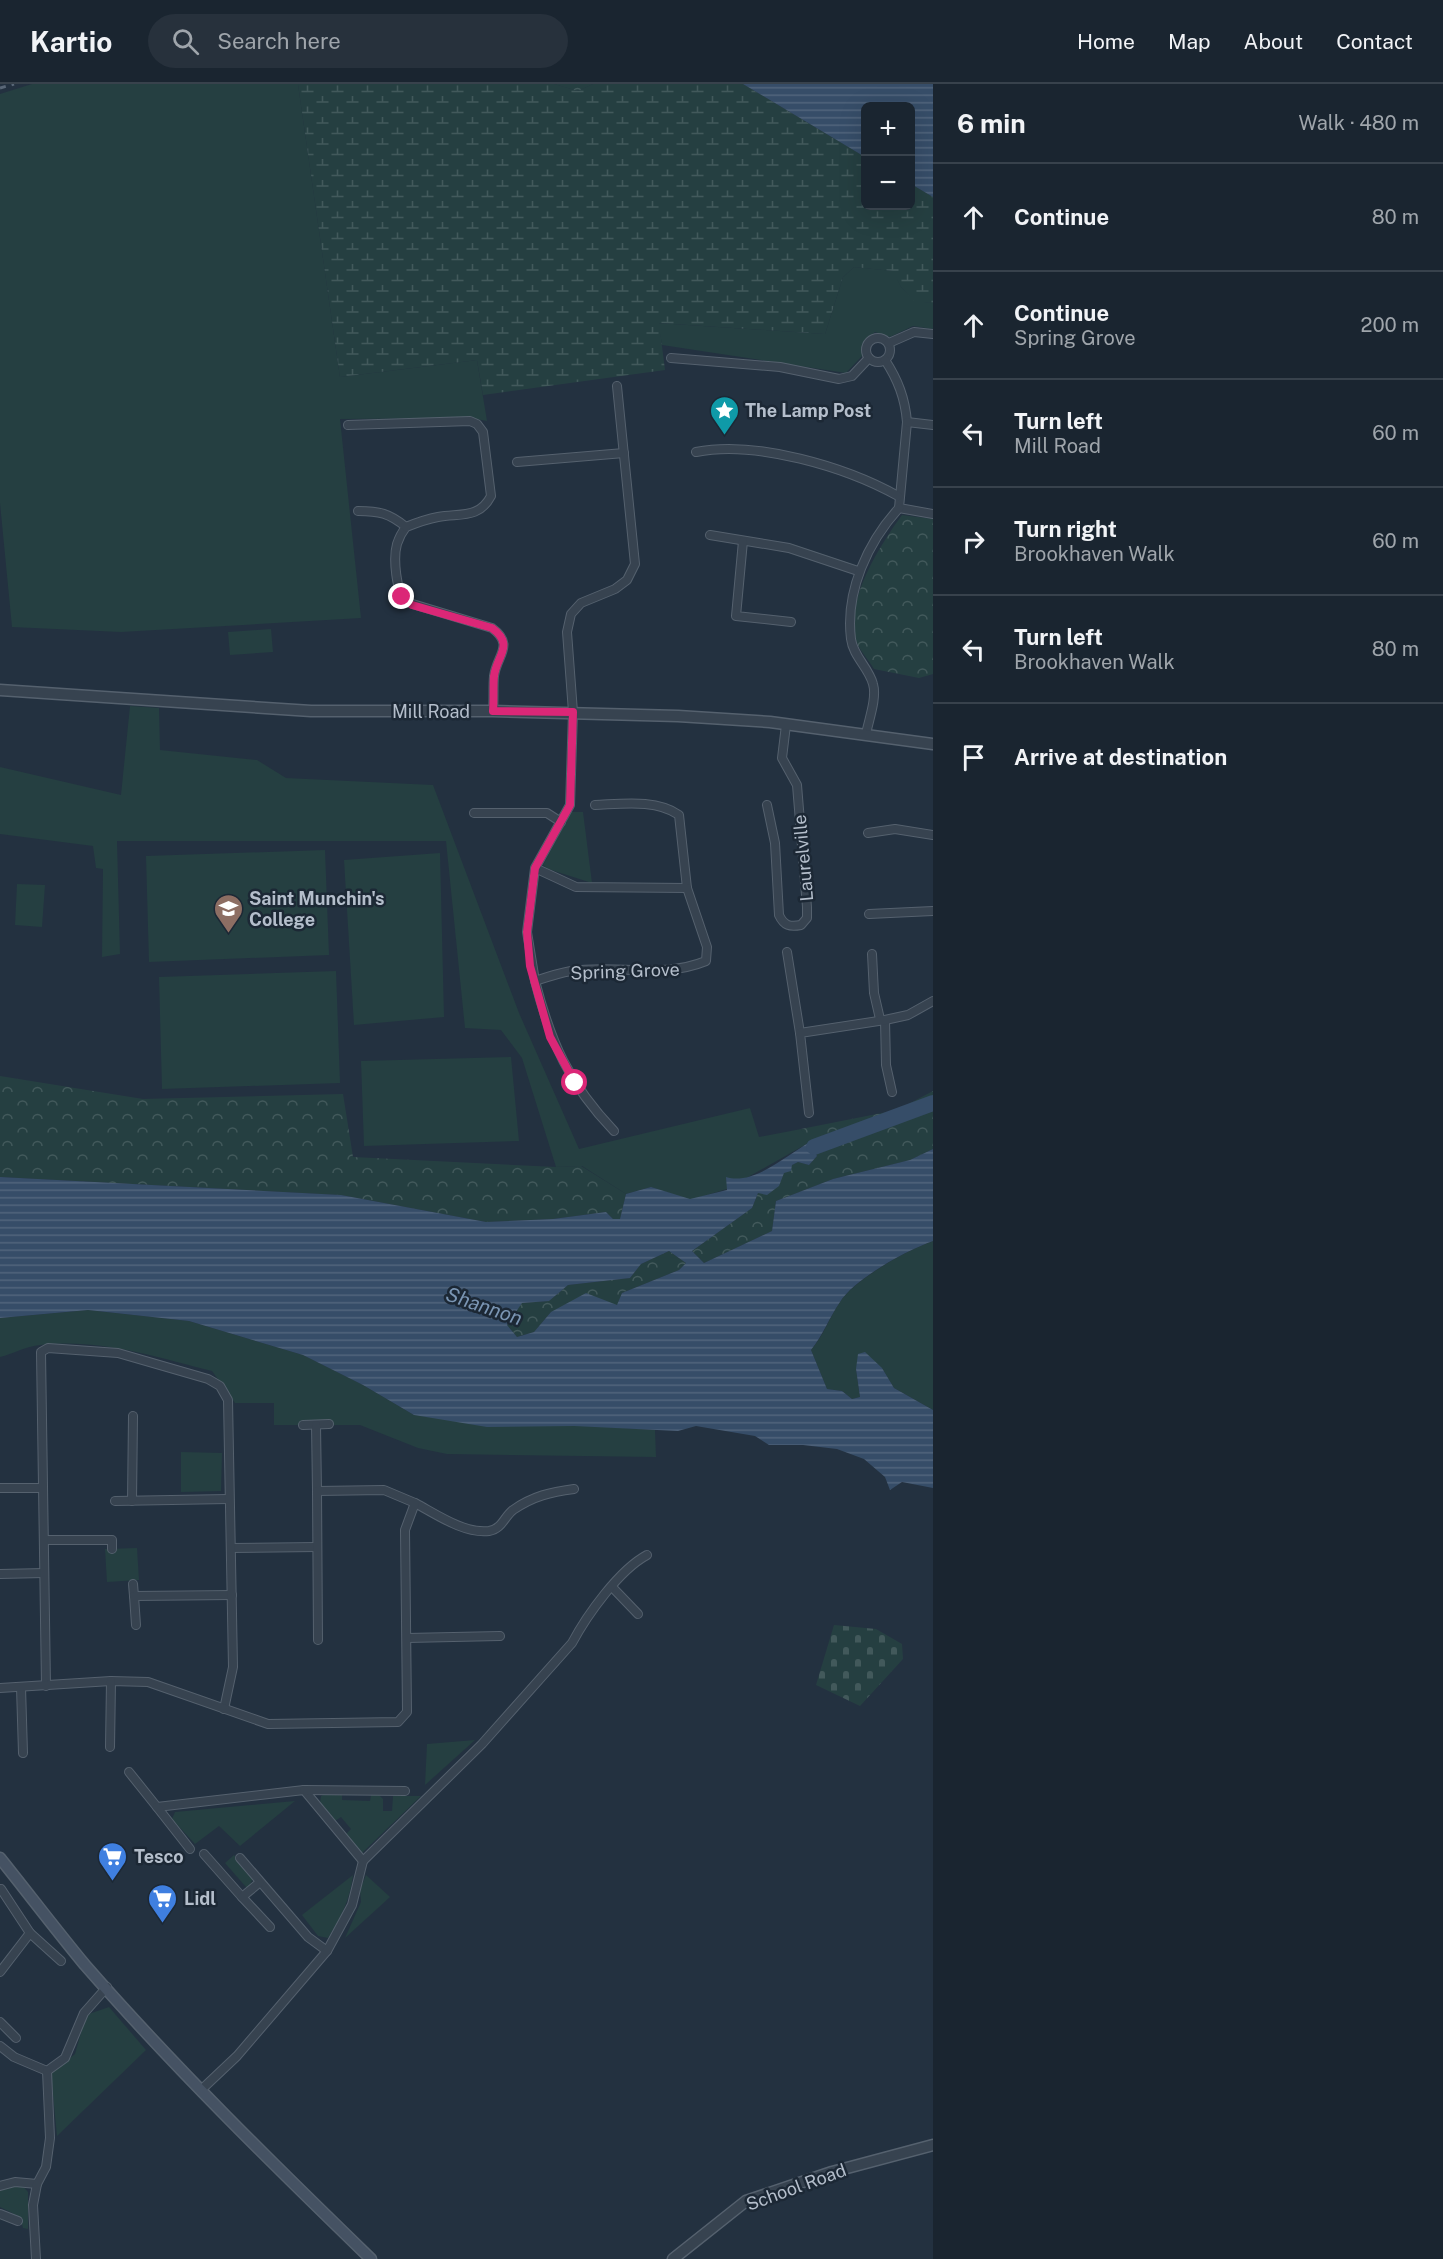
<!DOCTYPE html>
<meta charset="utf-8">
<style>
body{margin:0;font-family:"Public Sans",sans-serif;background:#27313c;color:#f1f3f6}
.controls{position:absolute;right:18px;top:18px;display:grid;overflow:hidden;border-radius:9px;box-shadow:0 6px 24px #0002}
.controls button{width:54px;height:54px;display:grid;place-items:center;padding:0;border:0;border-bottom:2px solid #38424c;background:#1a2530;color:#f1f3f6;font:30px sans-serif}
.stop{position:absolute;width:18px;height:18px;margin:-14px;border:4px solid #db2777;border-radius:50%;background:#fff}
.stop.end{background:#db2777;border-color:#fff;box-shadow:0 2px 6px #0008}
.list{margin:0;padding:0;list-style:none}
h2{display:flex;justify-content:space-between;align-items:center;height:78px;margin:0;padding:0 24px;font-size:26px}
h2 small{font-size:20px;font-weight:400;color:#9fa5ab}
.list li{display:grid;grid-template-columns:39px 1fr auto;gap:18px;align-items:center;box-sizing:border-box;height:108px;padding:0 24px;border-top:2px solid #38424c}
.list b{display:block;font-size:22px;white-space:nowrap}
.list p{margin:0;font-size:20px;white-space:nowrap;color:#9fa5ab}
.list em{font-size:20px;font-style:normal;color:#9fa5ab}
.icon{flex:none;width:33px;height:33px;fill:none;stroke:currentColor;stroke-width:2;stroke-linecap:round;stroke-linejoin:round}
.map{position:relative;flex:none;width:933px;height:2175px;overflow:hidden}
header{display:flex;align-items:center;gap:36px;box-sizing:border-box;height:84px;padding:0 30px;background:#1a2530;border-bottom:2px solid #38424c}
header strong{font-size:28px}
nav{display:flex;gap:33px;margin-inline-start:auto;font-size:21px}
.search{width:420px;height:54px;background:#27313c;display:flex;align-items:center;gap:15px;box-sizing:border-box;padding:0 21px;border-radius:33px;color:#9fa5ab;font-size:22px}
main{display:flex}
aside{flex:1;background:#1a2530}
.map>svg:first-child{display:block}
.green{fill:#253f41}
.forest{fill:url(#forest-crowns)}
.wetland{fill:url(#wetland-marsh)}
.cemetery{fill:url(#cemetery-stones)}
.water{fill:url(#water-rules);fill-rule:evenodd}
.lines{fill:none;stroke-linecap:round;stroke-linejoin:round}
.river{stroke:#364d68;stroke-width:16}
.minor-casing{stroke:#55616e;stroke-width:10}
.tertiary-casing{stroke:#55616e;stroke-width:13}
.secondary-casing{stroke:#55616e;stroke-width:13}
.minor{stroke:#374350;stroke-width:8}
.tertiary{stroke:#374350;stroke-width:10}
.secondary{stroke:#455263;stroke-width:10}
.rail{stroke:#596777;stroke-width:3;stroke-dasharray:6 6;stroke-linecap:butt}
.route{stroke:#db2777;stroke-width:8}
.labels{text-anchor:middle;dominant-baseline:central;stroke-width:5;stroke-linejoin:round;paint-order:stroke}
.poi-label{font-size:18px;font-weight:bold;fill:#b4becb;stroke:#1c2835;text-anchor:start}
.street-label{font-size:18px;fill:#b4becb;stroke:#1c2835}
.water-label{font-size:20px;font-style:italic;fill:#7a95b3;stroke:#1c2835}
</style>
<header>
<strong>Kartio</strong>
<div class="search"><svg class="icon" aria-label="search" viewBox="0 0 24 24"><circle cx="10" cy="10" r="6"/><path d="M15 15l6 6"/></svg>Search here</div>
<nav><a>Home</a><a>Map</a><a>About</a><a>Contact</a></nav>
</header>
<main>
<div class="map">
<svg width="933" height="2175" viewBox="0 0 933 2175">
<defs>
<pattern id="forest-crowns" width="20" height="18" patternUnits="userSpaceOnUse" patternTransform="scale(1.5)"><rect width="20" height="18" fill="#253f41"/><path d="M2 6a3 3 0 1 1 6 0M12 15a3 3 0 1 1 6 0" fill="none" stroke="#42595b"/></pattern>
<pattern id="wetland-marsh" width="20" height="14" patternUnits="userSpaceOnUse" patternTransform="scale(1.5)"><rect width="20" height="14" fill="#253f41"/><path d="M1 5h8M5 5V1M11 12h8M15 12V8" fill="none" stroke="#42595b"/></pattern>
<pattern id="cemetery-stones" width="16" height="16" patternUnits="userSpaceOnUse" patternTransform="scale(1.5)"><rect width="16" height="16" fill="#253f41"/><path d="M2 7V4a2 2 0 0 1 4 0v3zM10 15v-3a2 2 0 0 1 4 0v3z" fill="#42595b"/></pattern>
<pattern id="water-rules" width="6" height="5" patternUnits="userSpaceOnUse" patternTransform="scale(1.5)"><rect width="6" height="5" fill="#364d68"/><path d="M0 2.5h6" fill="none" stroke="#51657c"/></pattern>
</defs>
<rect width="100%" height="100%" fill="#233140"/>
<g class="green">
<polygon points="32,0 298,0 340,293 477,276 487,337 470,334 340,335 361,534 121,548 12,543 0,419 0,10"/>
<polygon points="854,183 894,187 901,203 915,217 933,219 933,245 913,242 890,253 875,248 864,258 862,272 846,289 662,261 658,239 825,250 843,193"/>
<polygon points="271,545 273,568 230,571 228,548"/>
<polygon points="130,622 159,624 160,666 257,676 286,694 433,701 519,929 579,1065 750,1024 759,1053 801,1045 810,1058 727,1105 690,1116 651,1103 626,1110 582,1082 556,1083 522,974 501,946 465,944 446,757 117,757 120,870 102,873 103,785 96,784 93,762 0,750 0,683 121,711"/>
<polygon points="571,728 583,728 592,799 548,785 543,781"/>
<polygon points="325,766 329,871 149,878 146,772"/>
<polygon points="440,769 444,933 354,941 344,776"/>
<polygon points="17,800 45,801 42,843 15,841"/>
<polygon points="336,887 340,999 162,1005 159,893"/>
<polygon points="511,973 519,1057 364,1062 361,977"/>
<path d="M933 1157V1326L894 1304 882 1284 856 1285 860 1313 852 1315 842 1307 827 1305 811 1266C824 1251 829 1234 840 1218 855 1195 907 1166 933 1157Z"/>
<path d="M88 1226 189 1237 303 1271 363 1301 414 1331 655 1346 656 1373 447 1370 418 1364 360 1341H274V1319H235L212 1287C156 1273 98 1254 40 1261 26 1262 13 1270 0 1273V1234Z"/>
<polygon points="181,1368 222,1369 221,1407 181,1408"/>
<polygon points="137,1464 139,1496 107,1498 105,1465"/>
<polygon points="475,1656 425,1701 427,1660"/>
<polygon points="325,1710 342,1710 342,1716 370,1717 371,1711 379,1711 383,1715 383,1727 392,1727 393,1712 421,1712 362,1769 346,1750 351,1745 341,1733 335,1737 320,1719 321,1712"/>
<polygon points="295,1717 240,1762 219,1742 195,1760 172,1735 175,1728"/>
<polygon points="234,1771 253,1794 249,1803 246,1803 225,1779"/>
<path d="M353 1791C350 1816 341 1833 328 1854L318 1852 302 1831Z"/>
<polygon points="366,1791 390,1813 345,1854 361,1818 360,1806"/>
<polygon points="109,1923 146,1966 57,2052 51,1990 75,1970 86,1931"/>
<polygon points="21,2100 28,2108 28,2145 23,2144 20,2133 0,2123 0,2105"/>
</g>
<g class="forest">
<polygon points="554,0 593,0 578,7"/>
<path d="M902 431 933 435V590L919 594 874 585C869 576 857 564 855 553 846 515 880 461 902 431Z"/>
<polygon points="0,992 143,1015 343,1010 353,1073 556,1083 581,1082 626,1110 620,1135 613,1135 606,1128 553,1135 486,1138 341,1111 0,1093"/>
<polygon points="933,1007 933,1065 910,1076 833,1095 776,1117 772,1147 704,1179 692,1167 752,1124 758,1109 792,1081 798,1078 809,1081 817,1072 801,1045 897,1026"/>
<polygon points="669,1167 686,1179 679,1186 622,1209 617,1222 551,1228 534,1248 517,1253 507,1241 521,1219 549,1217 568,1201 630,1194 641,1180"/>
</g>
<polygon class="wetland" points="298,0 554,0 578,7 593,0 743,0 865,73 866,122 910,122 911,100 933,113 933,219 915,218 901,203 893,187 854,183 843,193 825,250 659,239 665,286 483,311 477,276 340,293"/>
<polygon class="cemetery" points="834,1541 876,1545 902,1560 903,1575 860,1622 816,1601"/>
<g class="water">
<polygon points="743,0 933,0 933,113 911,100 910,22 866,22 865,73"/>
<path d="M810 1058 817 1072 809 1081 798 1078 792 1081 791 1087 784 1089 779 1102 767 1111 758 1109 752 1124 692 1167 704 1179 772 1147 776 1117 833 1095 910 1076 933 1065V1157C907 1166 854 1195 840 1218 829 1234 823 1251 811 1266L827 1305 842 1307 852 1315 860 1313 856 1285 858 1270 865 1268 882 1284 894 1304 933 1326V1404L902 1398 890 1406 885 1393 864 1375 837 1365 803 1361H769L755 1352 696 1342 678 1347 574 1342 487 1343 414 1331 363 1301 303 1271 189 1237 88 1226 0 1234V1093L341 1111 486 1138 553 1135 606 1128 613 1135H620L626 1110 651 1103 690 1115 727 1106 726 1093C753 1102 787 1071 810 1058ZM669 1167 686 1179 679 1186 622 1209 617 1221 586 1209 551 1228 534 1248 517 1253 507 1241 522 1219 549 1217 568 1201 630 1194 641 1180Z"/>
</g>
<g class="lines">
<polyline class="river" points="814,1063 933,1019"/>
<defs>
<g id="minor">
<circle cx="878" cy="266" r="12"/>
<polyline points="889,259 914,248 933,250"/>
<polyline points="671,274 780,283 839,295 852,292 869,274"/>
<path d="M885 276C898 296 905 314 907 338L899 424 933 430"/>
<polyline points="907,338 933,341"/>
<path d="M348 341 470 337 477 340 483 348 491 412C479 435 460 429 438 433 427 435 416 439 406 443 402 448 399 454 397 460 393 474 396 508 406 518L492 544C515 561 497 571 494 592 493 603 494 615 493 627"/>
<path d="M696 368C756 356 846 383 898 412"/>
<polyline points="517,378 624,369"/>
<path d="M358 427C379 427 389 429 406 443"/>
<polyline points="710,451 789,464 858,487"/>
<polyline points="743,457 736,532 791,538"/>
<path d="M866 650C869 635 877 614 873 600 869 584 853 572 851 555 845 507 868 458 899 424"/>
<path d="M595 721C622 720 656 715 679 731L687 804"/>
<path d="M767 721 775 759 779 831C784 842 790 843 801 841L807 834V823L797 701 782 674 786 641"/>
<polyline points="474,729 547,729 561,738"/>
<polyline points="868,749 895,745 933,751"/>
<path d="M535 784 527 848 535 897C547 893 559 889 571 887 617 880 662 895 706 877L707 863 687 804 576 803 535 784 570 721 573 628 567 548 571 530 581 519 615 505 627 496 635 480 617 302"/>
<polyline points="869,830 933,827"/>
<polyline points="787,868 800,949"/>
<polyline points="872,870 874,909 880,935"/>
<path d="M535 897C551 959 569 1000 614 1047"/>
<polyline points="885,936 886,981 892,1008"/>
<polyline points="809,1029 800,949 885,936 908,931 933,917"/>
<polyline points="303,1341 329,1340"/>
<polyline points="316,1341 317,1407"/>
<polyline points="0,1404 43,1404"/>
<polyline points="115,1417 228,1415"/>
<polyline points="132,1417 133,1332"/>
<path d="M415 1419C436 1430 464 1450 489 1447 502 1445 504 1433 513 1426 533 1412 551 1408 574 1405"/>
<polyline points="44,1456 112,1456 112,1465"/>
<polyline points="231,1464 317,1463"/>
<polyline points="0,1490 44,1489"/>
<polyline points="133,1500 134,1512"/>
<polyline points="612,1503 638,1530"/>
<polyline points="136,1541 134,1512 232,1511"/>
<polyline points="407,1554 500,1552"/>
<polyline points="46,1602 41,1268 48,1264 118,1269 208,1295 220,1302 228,1316 233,1583 224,1625"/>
<polyline points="21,1603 23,1669"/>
<polyline points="0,1604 111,1597 148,1598 268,1640 398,1638 407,1628 405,1446 415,1419 384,1406 317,1407 318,1556"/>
<polyline points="110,1663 111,1597"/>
<polyline points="129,1688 157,1723 304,1706 363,1777"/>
<polyline points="304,1706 405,1707"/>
<polyline points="157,1723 190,1765"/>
<polyline points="204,1770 242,1813"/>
<polyline points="240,1774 308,1853 327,1867"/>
<polyline points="259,1799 242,1813 270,1843"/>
<polyline points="1,1805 30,1849"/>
<polyline points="0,1888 30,1849 61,1877"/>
<polyline points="0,1938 16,1954"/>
<polyline points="0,1962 14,1973 47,1987"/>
<polyline points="47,1987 65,1974 84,1929 107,1903"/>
<path d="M201 2006 237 1972 327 1867 352 1821 363 1777 482 1660 572 1559C587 1531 619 1486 647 1471"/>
<polyline points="0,2102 15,2098 37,2100"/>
<polyline points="0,2130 18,2137"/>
<polyline points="36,2175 33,2121 37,2100 46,2083 50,2054 47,1987"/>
</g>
<g id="tertiary">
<polyline points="0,606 311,627 493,627 678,632 770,638 933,660"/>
<polyline points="673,2175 746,2117 832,2088 933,2061"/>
</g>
<path id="secondary" d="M0 1774C28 1809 56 1846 85 1881 175 1984 273 2080 371 2175"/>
</defs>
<use href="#minor" class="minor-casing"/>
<use href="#tertiary" class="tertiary-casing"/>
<use href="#secondary" class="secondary-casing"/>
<use href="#minor" class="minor"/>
<use href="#tertiary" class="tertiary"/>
<use href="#secondary" class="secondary"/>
<polyline class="rail" points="0,4 14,0"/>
</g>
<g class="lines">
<path class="route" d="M402 513 412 521 492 544C515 561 497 571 494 592 493 603 494 615 493 627L573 628 570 721 535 784 527 848 530 882 550 953 575 999"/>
</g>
<defs>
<symbol id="sight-pin" viewBox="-11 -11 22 30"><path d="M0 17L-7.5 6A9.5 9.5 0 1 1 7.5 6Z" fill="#0f9aa8" stroke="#1c2835"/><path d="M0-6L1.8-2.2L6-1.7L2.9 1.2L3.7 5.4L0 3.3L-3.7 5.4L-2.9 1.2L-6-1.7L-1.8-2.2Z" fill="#fff"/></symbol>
<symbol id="school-pin" viewBox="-11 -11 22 30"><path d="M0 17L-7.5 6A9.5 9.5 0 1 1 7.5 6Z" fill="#8d6e63" stroke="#1c2835"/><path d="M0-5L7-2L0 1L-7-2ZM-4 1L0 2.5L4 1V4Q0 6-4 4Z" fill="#fff"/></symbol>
<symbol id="supermarket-pin" viewBox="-11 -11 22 30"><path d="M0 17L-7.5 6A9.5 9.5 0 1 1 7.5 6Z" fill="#3f7fe0" stroke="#1c2835"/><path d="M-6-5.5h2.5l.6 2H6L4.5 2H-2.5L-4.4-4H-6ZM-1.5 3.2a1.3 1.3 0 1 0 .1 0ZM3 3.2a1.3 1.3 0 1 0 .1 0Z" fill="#fff"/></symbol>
</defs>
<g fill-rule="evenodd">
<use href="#sight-pin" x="708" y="310" width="33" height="45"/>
<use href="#school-pin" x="212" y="808" width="33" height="45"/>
<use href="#supermarket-pin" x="96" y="1756" width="33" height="45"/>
<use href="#supermarket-pin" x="146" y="1798" width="33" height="45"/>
</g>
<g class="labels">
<g class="poi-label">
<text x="745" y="326">The Lamp Post</text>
<text x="249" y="814">Saint Munchin's<tspan x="249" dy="21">College</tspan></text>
<text x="134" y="1772">Tesco</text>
<text x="184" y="1814">Lidl</text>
</g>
<g class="street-label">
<text x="431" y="627">Mill Road</text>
<text transform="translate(803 774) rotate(-95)">Laurelville</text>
<text transform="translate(625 887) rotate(-2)">Spring Grove</text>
<text transform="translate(796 2103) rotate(-20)">School Road</text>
</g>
<g class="water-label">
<text transform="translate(484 1222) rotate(19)">Shannon</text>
</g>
</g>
</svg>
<div class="controls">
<button>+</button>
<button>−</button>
</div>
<div class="stop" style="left:575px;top:999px"></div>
<div class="stop end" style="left:402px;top:513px"></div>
</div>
<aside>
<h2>6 min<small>Walk · 480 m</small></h2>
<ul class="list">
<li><svg class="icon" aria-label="ahead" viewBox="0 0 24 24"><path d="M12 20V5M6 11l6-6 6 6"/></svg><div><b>Continue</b></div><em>80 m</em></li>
<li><svg class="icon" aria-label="ahead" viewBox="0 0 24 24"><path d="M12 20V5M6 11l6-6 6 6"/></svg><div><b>Continue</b><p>Spring Grove</p></div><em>200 m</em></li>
<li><svg class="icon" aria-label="left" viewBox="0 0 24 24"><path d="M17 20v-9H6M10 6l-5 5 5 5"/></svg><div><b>Turn left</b><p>Mill Road</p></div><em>60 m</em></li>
<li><svg class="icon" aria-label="right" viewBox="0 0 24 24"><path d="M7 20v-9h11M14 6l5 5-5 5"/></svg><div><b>Turn right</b><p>Brookhaven Walk</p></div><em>60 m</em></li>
<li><svg class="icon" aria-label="left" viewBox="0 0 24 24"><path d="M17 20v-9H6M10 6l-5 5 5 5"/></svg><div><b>Turn left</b><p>Brookhaven Walk</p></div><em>80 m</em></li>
<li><svg class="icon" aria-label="arrive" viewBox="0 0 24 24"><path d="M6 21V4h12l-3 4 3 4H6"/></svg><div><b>Arrive at destination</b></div></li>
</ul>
</aside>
</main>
